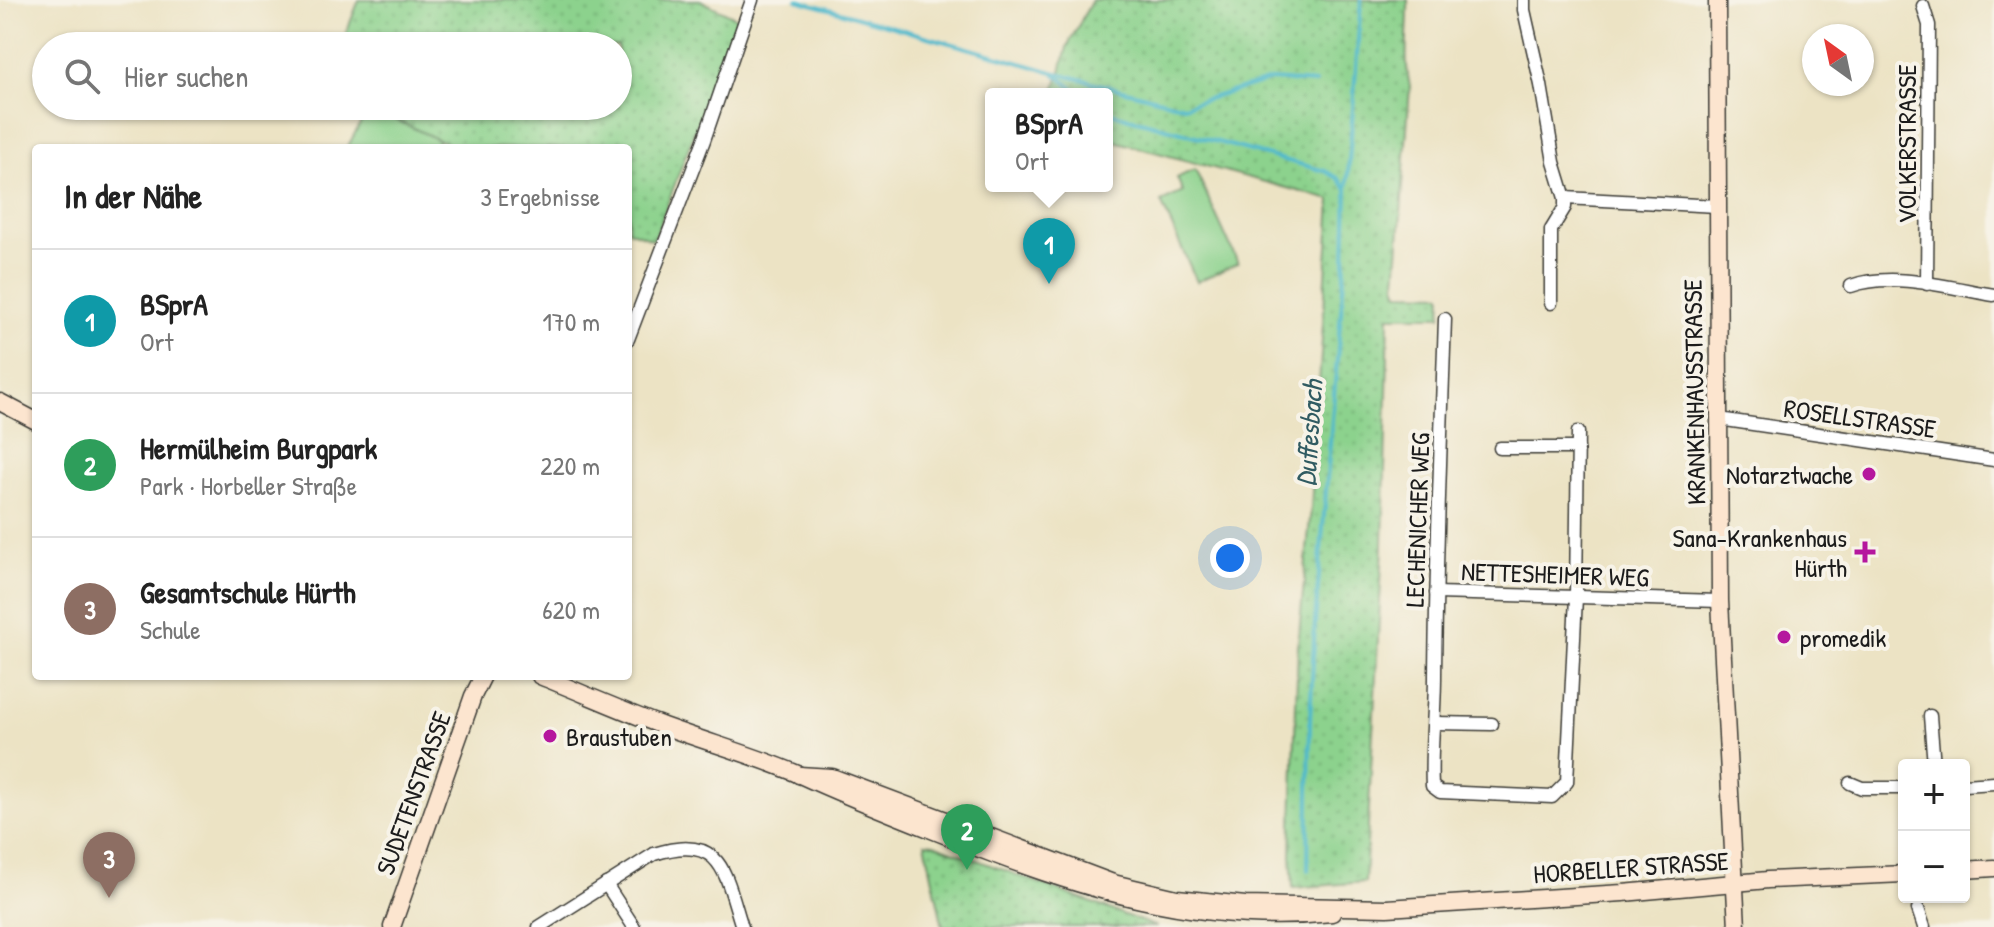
<!DOCTYPE html>
<html lang="de">
<meta charset="utf-8">
<style>
body{margin:0;font-family:"Patrick Hand",sans-serif;background:#f2f2f2;color:#222}
.controls{position:absolute;right:24px;bottom:24px;display:grid;overflow:hidden;border-radius:8px;box-shadow:0 2px 6px #0004}
.controls button{width:72px;height:72px;display:grid;place-items:center;padding:0;border:0;border-bottom:2px solid #e0e0e0;background:#fff;color:#222;font:40px sans-serif}
.compass{position:absolute;left:1802px;top:24px;width:72px;height:72px;border-radius:50%;background:#fff;box-shadow:0 2px 6px #0004;rotate:327deg}
.you{position:absolute;left:1230px;top:558px;width:28px;height:28px;margin:-20px;border:6px solid #fff;border-radius:50%;background:#1a73e8;box-shadow:0 0 0 12px #1a73e833}
.badge{display:grid;place-items:center;width:52px;height:52px;border-radius:50%;background:#0b8043;color:#fff;font-size:26px;font-weight:700}
.pin{position:absolute;translate:-50% -66px;filter:drop-shadow(0 2px 4px #0008)}
.pin::after{content:'';position:absolute;top:42px;width:28px;height:24px;background:inherit;clip-path:polygon(0 0,100% 0,50% 100%)}
.popup{position:absolute;left:985px;top:88px;width:128px;height:104px;box-sizing:border-box;display:grid;place-content:center;border-radius:8px;background:#fff;filter:drop-shadow(0 2px 6px #0005);font-size:26px;white-space:nowrap;color:#767676}
.popup b{font-size:30px;color:#222}
.popup::after{content:'';position:absolute;left:50%;top:100%;margin-left:-16px;border:16px solid transparent;border-top-color:#fff}
.list{margin:0;padding:0;list-style:none}
h2{display:flex;justify-content:space-between;align-items:center;height:104px;margin:0;padding:0 32px;font-size:34px}
h2 small{font-size:26px;font-weight:400;color:#767676}
.list li{display:grid;grid-template-columns:52px 1fr auto;gap:24px;align-items:center;box-sizing:border-box;height:144px;padding:0 32px;border-top:2px solid #e0e0e0}
.list b{display:block;font-size:30px;white-space:nowrap}
.list p{margin:0;font-size:26px;white-space:nowrap;color:#767676}
.list em{font-size:26px;font-style:normal;color:#767676}
.icon{flex:none;width:44px;height:44px;fill:none;stroke:currentColor;stroke-width:2;stroke-linecap:round;stroke-linejoin:round}
.map{position:relative;flex:none;width:1994px;height:927px;overflow:hidden}
.search{position:absolute;background:#fff;box-shadow:0 2px 6px #0004;left:32px;top:32px;width:600px;height:88px;display:flex;align-items:center;gap:20px;box-sizing:border-box;padding:0 28px;border-radius:44px;color:#767676;font-size:30px}
.panel{position:absolute;background:#fff;box-shadow:0 2px 6px #0004;left:32px;top:144px;width:600px;height:536px;border-radius:8px}
.map>svg:first-child{display:block}
.green{fill:#8cd28d;stroke:#547754;stroke-width:2}
.park{fill:url(#park-dots);stroke:#547754;stroke-width:2}
.lines{fill:none;stroke-linecap:round;stroke-linejoin:round}
.stream{stroke:#4fb9cc;stroke-width:4}
.street-casing{stroke:#3b3a35;stroke-width:15}
.secondary-casing{stroke:#3b3a35;stroke-width:19}
.street{stroke:#fff;stroke-width:12}
.secondary{stroke:#fce5cf;stroke-width:16}
.poi-dot{fill:#b5179e;stroke:#f7f3e8;stroke-width:3}
.labels{text-anchor:middle;dominant-baseline:central;stroke-width:8;stroke-linejoin:round;paint-order:stroke}
.street-label{font-size:26px;fill:#1c1c1c;stroke:#f7f3e8}
.poi-label{font-size:26px;fill:#1c1c1c;stroke:#f7f3e8;text-anchor:end}
.water-label{font-size:28px;font-style:italic;fill:#305b62;stroke:#f7f3e8}
</style>
<div class="map">
<svg width="1994" height="927" viewBox="0 0 1994 927">
<defs>
<pattern id="park-dots" width="8" height="8" patternUnits="userSpaceOnUse" patternTransform="scale(2)"><rect width="8" height="8" fill="#8cd28d"/><path d="M2 2h.1M6 6h.1" fill="none" stroke="#78b479" stroke-width="1.8" stroke-linecap="round"/></pattern>
</defs>
<rect width="100%" height="100%" fill="#f7f3e8"/>
<filter id="ink" filterUnits="userSpaceOnUse"><feTurbulence type="fractalNoise" baseFrequency=".0125" numOctaves="2"/><feDisplacementMap in="SourceGraphic" scale="16" xChannelSelector="R" yChannelSelector="G"/><feConvolveMatrix kernelMatrix="1 2 1 2 8 2 1 2 1" color-interpolation-filters="sRGB"/></filter>
<filter id="wash" filterUnits="userSpaceOnUse"><feTurbulence type="fractalNoise" baseFrequency=".006" numOctaves="4" result="noise"/><feDisplacementMap in="SourceGraphic" scale="32" xChannelSelector="R" yChannelSelector="G"/><feGaussianBlur stdDeviation="1.8" result="paint"/><feColorMatrix in="noise" values="0 0 0 0 0 0 0 0 0 0 0 0 0 0 0 0 0 1.4 0 .05"/><feComposite in="paint" operator="in"/></filter>
<g filter="url(#wash)">
<rect width="100%" height="100%" fill="#ece3c4"/>
<g class="green">
<polygon points="369,107 439,140 435,148 347,148"/>
<polygon points="1195,169 1238,263 1197,282 1161,202 1183,192 1177,178"/>
</g>
<g class="park">
<polygon points="359,0 700,0 737,18 654,240 628,230 628,148 456,148 367,106 618,106 618,46 341,46"/>
<path d="M1092 0H1408C1409 28 1403 59 1410 86L1396 284 1399 293 1442 294 1441 316H1389L1383 545 1365 882 1293 888 1291 855 1298 645 1311 508 1331 200 1107 139V94H1052L1060 76 1067 47Z"/>
<polygon points="925,843 934,844 1157,927 943,927"/>
</g>
<g class="lines">
<g class="stream">
<polyline points="797,0 1053,72 1184,106 1271,80 1315,83"/>
<polyline points="1054,73 1080,94"/>
<polyline points="1107,112 1325,171 1338,178 1346,188"/>
<polyline points="1308,870 1310,719 1315,622 1345,264 1347,189 1361,0"/>
</g>
</g>
</g>
<g filter="url(#ink)">
<g class="lines">
<defs>
<g id="street">
<polyline points="1524,0 1524,10 1541,85 1554,162 1565,198 1565,207 1551,230 1551,303"/>
<polyline points="1923,6 1929,25 1927,284"/>
<polyline points="1565,198 1717,206"/>
<path d="M1851 286C1892 271 1951 288 1994 295"/>
<path d="M1445 319C1441 438 1436 557 1435 676 1435 713 1430 750 1432 786L1440 792 1552 797 1567 782 1576 597 1578 432"/>
<polyline points="628,339 704,140 752,0"/>
<polyline points="1719,419 1994,460"/>
<polyline points="1500,448 1578,448"/>
<polyline points="1436,593 1720,601"/>
<polyline points="1930,716 1934,765"/>
<polyline points="1435,723 1492,724"/>
<polyline points="1850,783 1862,788 1904,788"/>
<polyline points="1964,785 1994,783"/>
<polyline points="606,884 634,927"/>
<polyline points="1918,909 1924,927"/>
<path d="M539 927 654 854C723 832 725 874 742 927"/>
</g>
<g id="secondary">
<polyline points="1717,0 1720,601 1737,927"/>
<polyline points="0,402 36,421"/>
<path d="M540 676C580 692 618 709 658 724 705 742 755 755 800 775 852 799 904 819 957 840 1076 888 1201 927 1332 913"/>
<polyline points="799,775 832,777 1113,883 1177,898 1245,905 1387,908 1623,893 1768,880 1904,874"/>
<polyline points="1964,870 1994,868"/>
<polyline points="392,927 473,696 483,676"/>
</g>
</defs>
<use href="#street" class="street-casing"/>
<use href="#secondary" class="secondary-casing"/>
<use href="#street" class="street"/>
<use href="#secondary" class="secondary"/>
</g>
</g>
<g class="poi-dot">
<circle cx="1869" cy="474" r="8"/>
<path d="M1861 540h8v8h8v8h-8v8h-8v-8h-8v-8h8z"/>
<circle cx="1784" cy="637" r="8"/>
<circle cx="550" cy="736" r="8"/>
</g>
<g class="labels">
<g class="street-label">
<text transform="translate(1906 144) rotate(-90)">VOLKERSTRASSE</text>
<text transform="translate(1694 392) rotate(-91)">KRANKENHAUSSTRASSE</text>
<text transform="translate(1860 418) rotate(8)">ROSELLSTRASSE</text>
<text transform="translate(1417 520) rotate(-88)">LECHENICHER WEG</text>
<text transform="translate(1555 574) rotate(2)">NETTESHEIMER WEG</text>
<text transform="translate(413 793) rotate(-70)">SUDETENSTRASSE</text>
<text transform="translate(1631 867) rotate(-4)">HORBELLER STRASSE</text>
</g>
<g class="poi-label">
<text x="1853" y="474">Notarztwache</text>
<text x="1847" y="537">Sana-Krankenhaus<tspan x="1847" dy="30">Hürth</tspan></text>
<text x="1800" y="637" text-anchor="start">promedik</text>
<text x="566" y="736" text-anchor="start">Braustuben</text>
</g>
<g class="water-label">
<text transform="translate(1309 433) rotate(-86)">Duffesbach</text>
</g>
</g>
</svg>
<div class="controls">
<button>+</button>
<button>−</button>
</div>
<svg class="compass" viewBox="-18 -18 36 36"><path d="M0-13l5 13h-10z" fill="#e53935"/><path d="M0 13l5-13h-10z" fill="#767676"/></svg>
<div class="you"></div>
<div class="pin badge" style="left:1049px;top:284px;background:#0f9aa8">1</div>
<div class="popup"><b>BSprA</b>Ort</div>
<div class="pin badge" style="left:967px;top:870px;background:#2e9e5b">2</div>
<div class="pin badge" style="left:109px;top:898px;background:#8d6e63">3</div>
<div class="search"><svg class="icon" aria-label="search" viewBox="0 0 24 24"><circle cx="10" cy="10" r="6"/><path d="M15 15l6 6"/></svg>Hier suchen</div>
<section class="panel">
<h2>In der Nähe<small>3 Ergebnisse</small></h2>
<ul class="list">
<li><span class="badge" style="background:#0f9aa8">1</span><div><b>BSprA</b><p>Ort</p></div><em>170 m</em></li>
<li><span class="badge" style="background:#2e9e5b">2</span><div><b>Hermülheim Burgpark</b><p>Park · Horbeller Straße</p></div><em>220 m</em></li>
<li><span class="badge" style="background:#8d6e63">3</span><div><b>Gesamtschule Hürth</b><p>Schule</p></div><em>620 m</em></li>
</ul>
</section>
</div>
